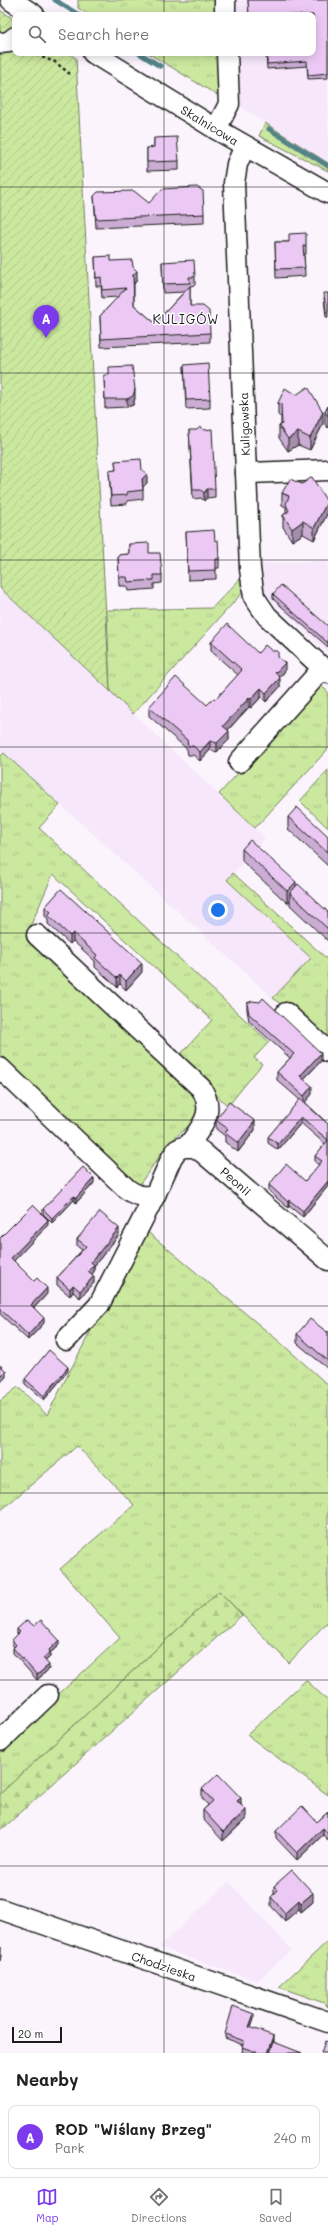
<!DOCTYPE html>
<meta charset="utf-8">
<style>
body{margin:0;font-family:Mali,sans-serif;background:#f2f2f2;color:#202124}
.scale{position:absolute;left:12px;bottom:10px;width:50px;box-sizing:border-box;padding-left:4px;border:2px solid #1c1c1c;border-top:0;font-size:11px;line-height:14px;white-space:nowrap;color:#1c1c1c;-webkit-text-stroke:3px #fff;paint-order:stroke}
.you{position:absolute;left:218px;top:910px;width:14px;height:14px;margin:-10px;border:3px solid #fff;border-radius:50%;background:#1a73e8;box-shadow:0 0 0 6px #1a73e833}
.badge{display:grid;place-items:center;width:26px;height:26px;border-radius:50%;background:#7c3aed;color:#fff;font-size:13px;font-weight:700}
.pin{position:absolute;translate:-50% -33px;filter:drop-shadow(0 1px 2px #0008)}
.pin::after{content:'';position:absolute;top:21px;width:14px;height:12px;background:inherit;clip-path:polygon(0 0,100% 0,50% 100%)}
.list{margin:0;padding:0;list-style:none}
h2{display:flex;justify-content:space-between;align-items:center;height:52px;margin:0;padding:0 16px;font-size:17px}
h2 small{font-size:13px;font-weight:400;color:#757577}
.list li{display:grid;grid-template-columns:26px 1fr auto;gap:12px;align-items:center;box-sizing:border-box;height:64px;margin:0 8px 8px;padding:0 8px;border:1px solid #e0e0e0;border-radius:8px}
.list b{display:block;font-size:15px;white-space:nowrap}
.list p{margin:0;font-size:13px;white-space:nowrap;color:#757577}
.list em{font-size:13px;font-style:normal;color:#757577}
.icon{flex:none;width:22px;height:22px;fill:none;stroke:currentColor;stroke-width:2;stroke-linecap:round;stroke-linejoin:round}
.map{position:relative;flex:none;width:328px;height:2053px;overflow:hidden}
.search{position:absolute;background:#fff;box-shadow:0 2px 10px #0003;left:12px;right:12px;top:12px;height:44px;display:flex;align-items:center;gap:10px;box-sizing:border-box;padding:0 14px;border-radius:8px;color:#757577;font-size:15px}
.sheet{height:124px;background:#fff}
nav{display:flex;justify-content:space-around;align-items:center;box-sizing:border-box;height:56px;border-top:1px solid #e0e0e0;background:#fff;font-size:11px;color:#757577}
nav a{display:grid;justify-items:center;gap:2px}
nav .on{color:#7c3aed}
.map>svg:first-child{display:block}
.built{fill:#f6e7fb}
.grass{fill:url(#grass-tufts);stroke:#74825e}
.forest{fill:url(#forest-firs);stroke:#74825e}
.garden{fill:url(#garden-furrows);stroke:#74825e}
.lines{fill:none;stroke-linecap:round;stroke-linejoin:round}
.stream{stroke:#538388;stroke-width:5}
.minor-casing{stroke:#1c1c1c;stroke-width:23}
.path{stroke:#1c1c1c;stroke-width:2.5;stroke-dasharray:3 3;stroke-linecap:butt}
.minor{stroke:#fff;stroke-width:20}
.wall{fill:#cbadd3;stroke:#1c1c1c}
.shaded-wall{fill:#a58dac;stroke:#1c1c1c}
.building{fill:#ecc9f5;stroke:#1c1c1c}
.grid{fill:none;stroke:#1c1c1c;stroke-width:1;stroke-opacity:0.55}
.labels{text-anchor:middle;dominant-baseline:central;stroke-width:3;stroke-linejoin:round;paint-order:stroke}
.street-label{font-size:12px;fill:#1c1c1c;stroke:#fff}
.neighbourhood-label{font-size:13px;letter-spacing:1px;fill:#1c1c1c;stroke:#fff}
</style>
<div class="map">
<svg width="328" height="2053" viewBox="0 0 328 2053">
<defs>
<pattern id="grass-tufts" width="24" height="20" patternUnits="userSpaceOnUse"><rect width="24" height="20" fill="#cbe89f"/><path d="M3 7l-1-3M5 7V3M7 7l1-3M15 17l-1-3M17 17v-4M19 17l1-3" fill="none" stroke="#aec688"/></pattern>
<pattern id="forest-firs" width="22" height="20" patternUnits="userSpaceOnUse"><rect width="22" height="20" fill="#cbe89f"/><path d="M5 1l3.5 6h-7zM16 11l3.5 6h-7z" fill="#aec688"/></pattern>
<pattern id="garden-furrows" width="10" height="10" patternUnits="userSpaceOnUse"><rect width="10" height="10" fill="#cbe89f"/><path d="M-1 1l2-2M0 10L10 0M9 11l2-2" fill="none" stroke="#aec688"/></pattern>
</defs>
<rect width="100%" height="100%" fill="#fbf4fd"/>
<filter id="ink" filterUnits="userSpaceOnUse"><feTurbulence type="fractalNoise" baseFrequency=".025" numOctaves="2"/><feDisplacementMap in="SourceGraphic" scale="8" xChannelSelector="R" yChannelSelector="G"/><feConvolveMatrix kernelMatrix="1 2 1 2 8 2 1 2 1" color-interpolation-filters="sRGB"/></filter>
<g filter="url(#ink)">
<g class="built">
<polygon points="234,0 328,0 328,163 239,106 237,53 313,53 313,15 235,15"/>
<polygon points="328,560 328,653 262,591 261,564"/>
<polygon points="0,588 265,838 227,880 311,959 273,998 4,753 0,757"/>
<polygon points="229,1882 292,1950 257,1981 159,1947"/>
</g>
<g class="grass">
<polygon points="78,0 217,0 218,15 89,15 78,8"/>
<polygon points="148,53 220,53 222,98"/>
<polygon points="265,123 328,163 328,171 259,136"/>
<polygon points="242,577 242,593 133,714 110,691 107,610 212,608"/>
<polygon points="319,684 328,692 328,749 255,828 219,794"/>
<polygon points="4,753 60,805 39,828 269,1042 254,1058 262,1064 228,1106 177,1058 212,1020 53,874 27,934 200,1092 201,1115 169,1143 139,1185 0,1056 0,757"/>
<polygon points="328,770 328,828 300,801"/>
<polygon points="233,873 328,960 328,1043 273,998 311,958 227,880"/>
<polygon points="144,1229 281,1343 328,1385 328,1624 326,1623 289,1663 219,1591 0,1794 0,1748 120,1638 60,1569 134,1505 77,1446 0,1511 0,1401 18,1387 47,1415"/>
<polygon points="306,1680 328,1701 328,1795 247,1735"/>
<polygon points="328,1941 328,2007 324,2003 279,1987"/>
</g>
<polygon class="forest" points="219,1591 242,1615 0,1831 0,1794"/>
<polygon class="garden" points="0,10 15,20 15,53 68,53 76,58 110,691 0,588"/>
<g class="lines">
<g class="stream">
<polyline points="55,0 79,15"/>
<polyline points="139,53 160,66"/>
<polyline points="269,129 328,166"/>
</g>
<defs>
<g id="minor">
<polyline points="11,0 34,15"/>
<polyline points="225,0 225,15"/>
<polyline points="0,43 9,42 15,37"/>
<polyline points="93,53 216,129 328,193"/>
<polyline points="216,129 229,104 227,53"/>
<polyline points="245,146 237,164 234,183 250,569 254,597 267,616 328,673"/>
<polyline points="246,473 328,470"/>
<polyline points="239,762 323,668"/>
<path d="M37 935 201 1088C216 1112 202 1126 188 1146"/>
<polyline points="286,1013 328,1052"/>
<path d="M0 1068 127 1189C136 1196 144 1198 155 1195"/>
<polyline points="66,1340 99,1305 155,1195 172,1157 177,1150 183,1147 195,1147 202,1152 328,1260"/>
<polyline points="0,1741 48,1695"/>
<polyline points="0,1909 328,2022"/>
</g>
</defs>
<use href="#minor" class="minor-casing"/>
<polyline class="path" points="31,53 55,62 70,74"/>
<use href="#minor" class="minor"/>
</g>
<g class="wall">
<polygon points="248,0 328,0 328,78 308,79 307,66 267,69 266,53 313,53 313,15 249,15"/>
<polygon points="154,138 179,161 179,170 147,171 147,148 154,147"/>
<polygon points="94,196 149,203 204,214 204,223 96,228"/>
<polygon points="275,242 289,242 306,245 306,254 304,254 305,276 276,278"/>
<polygon points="95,257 133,267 137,280 134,284 134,305 155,323 184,292 163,293 162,262 195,277 195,285 190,286 190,306 210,333 210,342 101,347 100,316 118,297 102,298 101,286 96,286"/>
<polygon points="328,293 328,317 326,317 324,298"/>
<polygon points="184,365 210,399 210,408 186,409"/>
<polygon points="104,375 135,398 133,405 127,407 105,408"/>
<polygon points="296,395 323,424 310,450 298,445 288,451 279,438 279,426 281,424 281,417 278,415 278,403"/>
<polygon points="328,406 328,428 325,424 325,412"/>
<polygon points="189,430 215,489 215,497 207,498 204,501 201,498 193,499"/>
<polygon points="115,461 142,470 147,483 143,487 143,499 127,501 127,504 111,505 109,471 116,470"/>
<polygon points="282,493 327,514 314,540 303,534 292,541 283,527 283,515 286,513 286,507 282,505"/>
<polygon points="186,532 215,541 219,559 219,568 216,568 216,579 188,580"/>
<polygon points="129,544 149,553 162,575 162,583 154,584 154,589 128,591 127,586 119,586 118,555 129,554"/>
<polygon points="273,594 328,626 328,647 273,599"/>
<polygon points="211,642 278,657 285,671 279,678 280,687 266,702 261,697 251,708 249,707 228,730 229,740 217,752 210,750 200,761 193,755 188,755 187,749 149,716 149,707 207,705 216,699 238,675 211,651"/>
<polygon points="288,817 328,836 328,866 288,829"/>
<polygon points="242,849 296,886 328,912 328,941 290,905 290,901 287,903 242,861"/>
<polygon points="45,907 142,972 126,990 120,984 117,987 95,967 95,961 73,941 70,944 48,924 48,919 45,916"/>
<polygon points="247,1003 321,1061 304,1079 312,1094 305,1102 328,1124 328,1186 303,1217 289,1206 288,1208 269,1191 269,1185 305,1181 319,1165 315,1162 315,1156 325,1144 301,1123 278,1150 268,1143 268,1137 300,1100 277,1080 277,1072 290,1058 249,1021 247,1010"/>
<polygon points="216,1120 255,1130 238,1152 225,1142 225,1136 216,1129"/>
<polygon points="94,1183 76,1203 74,1200 52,1223 43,1214 43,1209"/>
<polygon points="48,1225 13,1261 47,1294 34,1308 44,1323 28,1340 0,1314 0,1238"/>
<polygon points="119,1235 94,1266 94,1272 92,1274 94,1283 80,1298 73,1292 70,1296 57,1285 57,1278 82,1250 77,1246 77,1239"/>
<polygon points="328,1331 328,1369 297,1343 297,1334 327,1332"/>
<polygon points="68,1371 44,1400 25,1384 25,1379"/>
<polygon points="17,1629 59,1645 50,1653 50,1657 45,1661 49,1669 37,1680 13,1653 13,1648 14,1647 12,1644 12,1640 18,1634 17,1634"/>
<polygon points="202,1789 241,1804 246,1819 223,1841 203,1819 203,1810 208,1805 202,1798"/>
<polygon points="328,1812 328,1840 323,1835 297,1860 276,1838 276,1831 317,1822"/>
<polygon points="274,1886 313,1902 301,1912 299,1909 285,1921 271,1906 271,1897 274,1894"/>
<polygon points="254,2019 251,2028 274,2040 273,2045 302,2053 245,2053 242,2052 243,2045 225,2038 225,2034"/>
</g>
<g class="shaded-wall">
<polygon points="137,271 137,280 133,284 133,275"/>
<polygon points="135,389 135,398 133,405 127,407 127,399"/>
<polygon points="323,412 323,424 310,450 310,438"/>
<polygon points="298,432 298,445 288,451 288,439"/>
<polygon points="147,474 147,483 142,488 142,479"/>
<polygon points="207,489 207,498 204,501 204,493"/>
<polygon points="327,502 327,514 314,540 314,528"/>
<polygon points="303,521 303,534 292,541 292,529"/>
<polygon points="285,663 285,671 275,682 275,673"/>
<polygon points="280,678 280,687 266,702 266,693"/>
<polygon points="261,688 261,697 251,708 251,699"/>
<polygon points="249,698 249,707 223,735 223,726"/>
<polygon points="229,731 229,740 217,752 217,743"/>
<polygon points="210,741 210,750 200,761 200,752"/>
<polygon points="296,882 296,894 290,893 290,901 287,903 287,891"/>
<polygon points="73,933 73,941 70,944 70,936"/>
<polygon points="142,963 142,972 126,990 126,981"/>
<polygon points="120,975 120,984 117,987 117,978"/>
<polygon points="321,1053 321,1061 300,1083 300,1076"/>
<polygon points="312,1086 312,1094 304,1104 304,1096"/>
<polygon points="301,1117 301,1123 278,1150 278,1144"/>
<polygon points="255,1121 255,1130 238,1152 238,1143"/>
<polygon points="94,1178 94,1183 76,1203 76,1198"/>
<polygon points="328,1181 328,1186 303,1217 303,1211"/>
<polygon points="74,1196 74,1200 52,1223 52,1218"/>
<polygon points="289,1200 289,1206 288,1208 288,1202"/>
<polygon points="48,1220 48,1225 11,1264 11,1258"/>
<polygon points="119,1228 119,1235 94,1266 94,1272 88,1278 88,1271 91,1262"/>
<polygon points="94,1276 94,1283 80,1298 80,1291"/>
<polygon points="73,1285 73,1292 70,1296 70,1289"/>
<polygon points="47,1288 47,1294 31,1311 31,1305"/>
<polygon points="44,1318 44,1323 28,1340 28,1335"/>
<polygon points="68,1367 68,1371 44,1400 44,1396"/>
<polygon points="6,1371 6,1377 0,1383 0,1377"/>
<polygon points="59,1640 59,1645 50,1653 50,1657 43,1663 43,1658 49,1650"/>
<polygon points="49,1665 49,1669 37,1680 37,1675"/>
<polygon points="241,1798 241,1806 237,1801"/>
<polygon points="246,1810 246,1819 223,1841 223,1832"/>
<polygon points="323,1828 323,1835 297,1860 297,1853"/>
<polygon points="313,1893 313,1902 301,1912 301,1903"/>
<polygon points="299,1900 299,1909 285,1921 285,1913"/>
<polygon points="1,1947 1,1956 0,1961 0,1952"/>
<polygon points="254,2014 254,2019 249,2032 249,2027"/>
<polygon points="274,2036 274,2040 270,2053 268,2053"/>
</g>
<g class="building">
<polygon points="248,0 328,0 328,73 308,75 307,61 267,64 267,53 313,53 313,15 249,15"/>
<polygon points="177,137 179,161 147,162 147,148 154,147 154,138"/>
<polygon points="197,187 203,191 204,214 96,219 94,196 98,192 134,191 149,203 162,189"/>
<polygon points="306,233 306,245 303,246 305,268 276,269 275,242 289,242 289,234"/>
<polygon points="111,256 111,261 132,260 133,267 137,271 133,275 134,305 155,323 190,286 190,306 203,306 209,311 210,333 101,339 100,316 126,288 102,290 101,277 96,278 95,257"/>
<polygon points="194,260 195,277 189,277 190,283 163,284 162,262"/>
<polygon points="324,293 328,293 328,312 326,312"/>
<polygon points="208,363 210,399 186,400 184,365"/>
<polygon points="132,366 135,389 133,396 127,399 105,399 104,375 109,375 109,367"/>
<polygon points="308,387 323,412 310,438 298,432 288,439 279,426 282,424 281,404 278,403 285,388 296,395"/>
<polygon points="328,406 328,416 325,412"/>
<polygon points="200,427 204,430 212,429 215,489 207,489 204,493 201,490 193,490 189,430 197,430"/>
<polygon points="141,459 142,470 147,474 142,479 143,490 127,492 127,495 111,496 109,471 116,470 115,461"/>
<polygon points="312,477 327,502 314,528 303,521 292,529 283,515 289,511 286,504 289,496 282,493 290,479 302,484"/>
<polygon points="214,530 215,541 218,540 219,559 216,559 216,570 188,571 186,532"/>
<polygon points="149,543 149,553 160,553 162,575 154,575 154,580 128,582 127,577 119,577 118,555 129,554 129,544"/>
<polygon points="281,585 328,626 328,643 273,594"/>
<polygon points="227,624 258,653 265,645 272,651 278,651 278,657 285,663 275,673 280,678 266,693 261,688 251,699 249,698 223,726 229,731 217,743 210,741 200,752 193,746 188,746 187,740 149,707 157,698 176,677 207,705 214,698 216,699 242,670 211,642"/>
<polygon points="297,807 328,836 328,853 288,817"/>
<polygon points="250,840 296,882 287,891 242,849"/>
<polygon points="298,884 328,912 328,929 290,893"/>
<polygon points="61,889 142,963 126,981 120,975 117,978 95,958 97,955 73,933 70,936 48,915 51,912 45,907"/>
<polygon points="263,998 321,1053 300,1076 312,1086 304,1096 277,1072 294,1054 249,1014 247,1003 252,1001 260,1002"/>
<polygon points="300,1099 328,1124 328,1181 303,1211 289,1200 288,1202 269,1185 286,1164 305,1181 322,1161 315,1156 328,1140 301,1117 278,1144 268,1137"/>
<polygon points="229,1102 255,1121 238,1143 225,1133 228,1129 216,1120"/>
<polygon points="83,1167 94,1178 76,1198 74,1196 52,1218 43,1209"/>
<polygon points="33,1205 48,1220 11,1258 34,1281 37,1278 47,1288 31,1305 44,1318 28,1335 0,1309 0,1238"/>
<polygon points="100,1212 119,1228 91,1262 94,1265 88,1271 94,1276 80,1291 73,1285 70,1289 57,1278 86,1246 77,1239"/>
<polygon points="310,1319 327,1332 328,1331 328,1361 297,1334"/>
<polygon points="49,1350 68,1367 44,1396 25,1379"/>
<polygon points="0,1365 6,1371 0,1377"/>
<polygon points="27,1620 34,1626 41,1620 59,1640 49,1650 50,1652 43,1658 49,1665 37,1675 13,1648 16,1645 12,1640 20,1632 17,1629"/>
<polygon points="218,1774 241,1798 237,1801 246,1810 223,1832 203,1810 213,1801 202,1789"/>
<polygon points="302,1806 317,1822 328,1812 328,1834 323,1828 297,1853 276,1831"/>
<polygon points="292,1870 313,1893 301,1903 299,1900 285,1913 271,1897 278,1890 274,1886"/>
<polygon points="233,2006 254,2014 249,2027 274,2036 268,2053 259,2053 242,2047 244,2041 225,2034"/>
<polygon points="325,2041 328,2042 328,2053 321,2053"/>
<polygon points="274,2042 302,2053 270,2053"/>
</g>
</g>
<path class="grid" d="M164 0V15M164 53V2053M0 187H328M0 373H328M0 560H328M0 747H328M0 933H328M0 1120H328M0 1306H328M0 1493H328M0 1680H328M0 1866H328"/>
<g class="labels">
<g class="street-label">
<text transform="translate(210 125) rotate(31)">Skalnicowa</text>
<text transform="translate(244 424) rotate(-92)">Kuligowska</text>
<text transform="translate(236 1181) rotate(41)">Peonii</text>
<text transform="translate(164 1966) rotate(19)">Chodzieska</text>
</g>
<g class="neighbourhood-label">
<text x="186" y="318">KULIGÓW</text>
</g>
</g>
</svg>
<div class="scale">20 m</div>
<div class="you"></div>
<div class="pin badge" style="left:46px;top:338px">A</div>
<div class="search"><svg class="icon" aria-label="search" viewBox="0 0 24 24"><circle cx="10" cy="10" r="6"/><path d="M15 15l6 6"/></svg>Search here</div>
</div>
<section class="sheet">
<h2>Nearby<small></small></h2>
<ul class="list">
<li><span class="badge">A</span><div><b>ROD &quot;Wiślany Brzeg&quot;</b><p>Park</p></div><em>240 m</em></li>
</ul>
</section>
<nav>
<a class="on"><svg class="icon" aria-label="map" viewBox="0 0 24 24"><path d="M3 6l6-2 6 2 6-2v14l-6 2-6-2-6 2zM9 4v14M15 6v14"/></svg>Map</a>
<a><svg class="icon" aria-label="directions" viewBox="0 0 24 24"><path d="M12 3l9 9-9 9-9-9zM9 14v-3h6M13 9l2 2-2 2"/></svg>Directions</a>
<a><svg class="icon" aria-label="saved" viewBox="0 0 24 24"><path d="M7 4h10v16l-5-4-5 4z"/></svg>Saved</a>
</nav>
